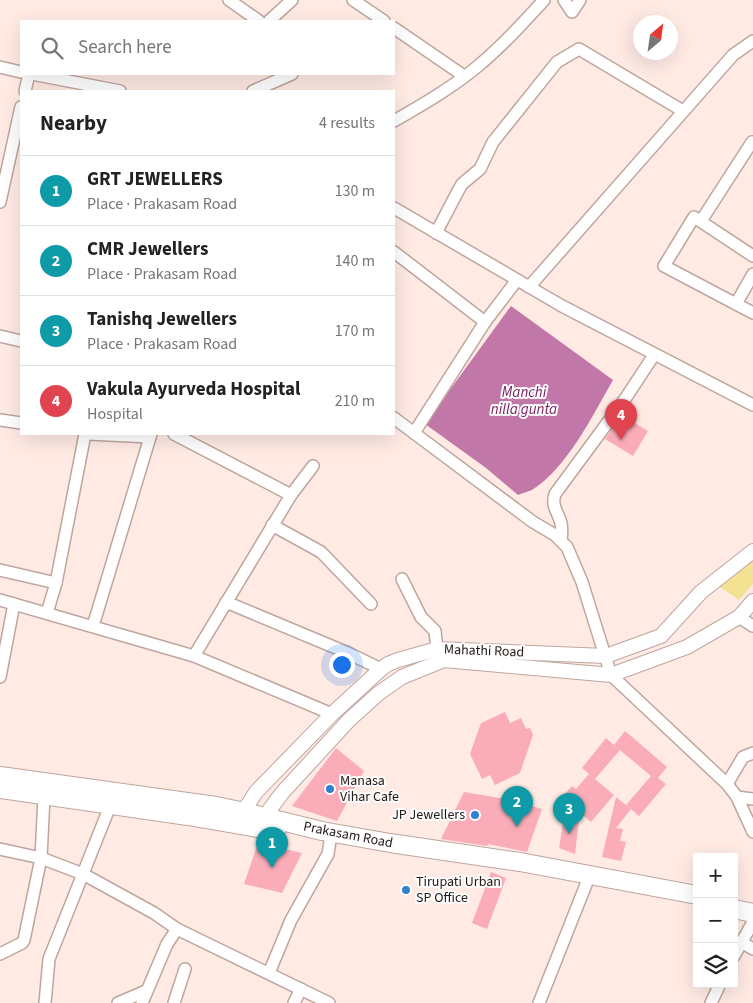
<!DOCTYPE html>
<meta charset="utf-8">
<style>
body{margin:0;font-family:"Source Sans 3",sans-serif;background:#f2f2f2;color:#222}
.controls{position:absolute;right:15px;bottom:15px;display:grid;overflow:hidden;border-radius:0px;box-shadow:0 5px 20px #0002}
.controls button{width:45px;height:45px;display:grid;place-items:center;padding:0;border:0;border-bottom:1px solid #e0e0e0;background:#fff;color:#222;font:25px sans-serif}
.compass{position:absolute;left:633px;top:15px;width:45px;height:45px;border-radius:50%;background:#fff;box-shadow:0 5px 20px #0002;rotate:29deg}
.you{position:absolute;left:341px;top:664px;width:18px;height:18px;margin:-12px;border:4px solid #fff;border-radius:50%;background:#1a73e8;box-shadow:0 0 0 8px #1a73e833}
.badge{display:grid;place-items:center;width:32px;height:32px;border-radius:50%;background:#3280d0;color:#fff;font-size:16px;font-weight:700}
.pin{position:absolute;translate:-50% -41px;filter:drop-shadow(0 1px 2px #0008)}
.pin::after{content:'';position:absolute;top:26px;width:18px;height:15px;background:inherit;clip-path:polygon(0 0,100% 0,50% 100%)}
.list{margin:0;padding:0;list-style:none}
h2{display:flex;justify-content:space-between;align-items:center;height:65px;margin:0;padding:0 20px;font-size:21px}
h2 small{font-size:16px;font-weight:400;color:#767676}
.list li{display:grid;grid-template-columns:32px 1fr auto;gap:15px;align-items:center;box-sizing:border-box;height:70px;padding:0 20px;border-top:1px solid #e0e0e0}
.list b{display:block;font-size:19px;white-space:nowrap}
.list p{margin:0;font-size:16px;white-space:nowrap;color:#767676}
.list em{font-size:16px;font-style:normal;color:#767676}
.icon{flex:none;width:28px;height:28px;fill:none;stroke:currentColor;stroke-width:2;stroke-linecap:round;stroke-linejoin:round}
.map{position:relative;flex:none;width:753px;height:1003px;overflow:hidden}
.search{position:absolute;background:#fff;box-shadow:0 5px 20px #0002;left:20px;top:20px;width:375px;height:55px;display:flex;align-items:center;gap:12px;box-sizing:border-box;padding:0 18px;border-radius:0px;color:#767676;font-size:19px}
.panel{position:absolute;background:#fff;box-shadow:0 5px 20px #0002;left:20px;top:90px;width:375px;height:345px;border-radius:0px}
.map>svg:first-child{display:block}
.green{fill:#f2e292}
.water{fill:#c277a9}
.building{fill:#faadb8}
.lines{fill:none;stroke-linecap:round;stroke-linejoin:round}
.minor-casing{stroke:#bea69e;stroke-width:14}
.tertiary-casing{stroke:#bea69e;stroke-width:16}
.primary-casing{stroke:#bea69e;stroke-width:20}
.minor{stroke:#fff;stroke-width:11}
.tertiary{stroke:#fff;stroke-width:14}
.primary{stroke:#fff;stroke-width:18}
.poi-dot{fill:#3280d0;stroke:#fdfdfd;stroke-width:2}
.labels{text-anchor:middle;dominant-baseline:central;stroke-width:4;stroke-linejoin:round;paint-order:stroke}
.street-label{font-size:14px;fill:#231a17;stroke:#fdfdfd}
.poi-label{font-size:14px;fill:#231a17;stroke:#fdfdfd;text-anchor:start}
.water-label{font-size:15px;font-style:italic;fill:#751c5e;stroke:#fdfdfd}
</style>
<div class="map">
<svg width="753" height="1003" viewBox="0 0 753 1003">
<rect width="100%" height="100%" fill="#ffeae4"/>
<polygon class="green" points="753,561 753,584 739,600 720,587"/>
<path class="water" d="M511 306 613 380C593 415 567 468 532 490 528 492 522 493 518 495L486 468 425 424Z"/>
<g class="building">
<polygon points="622,415 648,431 633,456 605,439"/>
<polygon points="505,712 510,723 521,718 526,729 530,728 533,735 520,773 495,785 490,775 482,779 470,754 481,723"/>
<polygon points="625,731 667,767 658,778 666,784 639,816 626,805 651,776 614,745"/>
<polygon points="606,738 620,750 595,779 614,795 591,822 562,797 572,786 576,789 589,774 582,768"/>
<polygon points="336,748 364,771 337,821 292,806"/>
<polygon points="464,792 511,800 542,809 527,852 488,844 487,846 441,839"/>
<polygon points="616,797 631,809 616,828 623,829 620,841 626,842 621,861 602,857"/>
<polygon points="564,816 579,820 575,854 559,848"/>
<polygon points="258,843 302,853 282,893 244,884"/>
<polygon points="491,872 506,878 487,929 472,923"/>
</g>
<g class="lines">
<defs>
<g id="minor">
<polyline points="229,0 259,21"/>
<polyline points="353,0 384,21"/>
<polyline points="564,0 572,12 580,0"/>
<polyline points="269,21 292,0"/>
<polyline points="394,28 464,76"/>
<polyline points="0,67 21,72"/>
<polyline points="32,74 120,91"/>
<polyline points="25,91 29,74"/>
<polyline points="253,91 292,74"/>
<path d="M394 121C422 105 453 87 478 66 502 46 523 23 544 0"/>
<polyline points="0,202 21,107"/>
<polyline points="394,208 562,306 753,405"/>
<polyline points="701,221 752,142"/>
<polyline points="436,233 458,191 462,184 480,169 493,142 557,62 579,49 683,111"/>
<polyline points="394,252 485,322"/>
<polyline points="753,256 694,217 664,266 753,313"/>
<polyline points="529,287 733,55 753,41"/>
<polyline points="736,304 753,274"/>
<polyline points="0,336 21,341"/>
<polyline points="394,418 533,522 555,535 567,547 582,582 611,675 727,784 737,797 753,832"/>
<polyline points="0,420 21,423"/>
<polyline points="414,433 485,322 517,280"/>
<polyline points="88,434 150,437"/>
<polyline points="174,434 291,495 313,466"/>
<polyline points="272,525 321,552 371,604"/>
<path d="M561 540C562 534 562 529 561 523 558 512 551 506 555 494L625 399 654 355"/>
<polyline points="0,570 56,583"/>
<polyline points="402,579 421,617 435,631 437,649"/>
<polyline points="0,600 194,656 332,714"/>
<polyline points="226,602 348,653 381,669"/>
<polyline points="47,613 56,583 85,434"/>
<polyline points="739,617 753,626"/>
<polyline points="93,626 151,434"/>
<polyline points="194,656 291,495"/>
<polyline points="0,677 14,604"/>
<polyline points="727,784 743,757 753,753"/>
<polyline points="737,797 753,799"/>
<polyline points="0,849 41,858 83,874 154,913 177,929 329,1003"/>
<polyline points="741,942 753,949"/>
<polyline points="0,954 22,943 24,940 41,858 44,796"/>
<polyline points="734,956 753,922"/>
<polyline points="269,973 291,920 328,854 330,841"/>
<polyline points="45,1003 49,959 110,806"/>
<polyline points="118,1003 146,991"/>
<polyline points="142,1003 167,944 177,929"/>
<polyline points="174,1003 185,969"/>
<polyline points="294,1003 301,989"/>
<polyline points="539,1003 587,882"/>
<polyline points="711,1003 720,984"/>
</g>
<g id="tertiary">
<polyline points="242,822 247,806 256,792 332,714 381,669 388,664 398,660 437,649 606,656 661,636 701,592 753,551"/>
<polyline points="261,826 268,812 282,793 349,720 379,693 402,677 444,660 611,675 687,647 739,617 753,601"/>
</g>
<g id="primary">
<polyline points="0,776 216,806 245,812 322,831 390,843 520,862 697,895"/>
<polyline points="0,789 188,816 276,831"/>
<polyline points="734,909 753,913"/>
</g>
</defs>
<use href="#minor" class="minor-casing"/>
<use href="#tertiary" class="tertiary-casing"/>
<use href="#primary" class="primary-casing"/>
<use href="#minor" class="minor"/>
<use href="#tertiary" class="tertiary"/>
<use href="#primary" class="primary"/>
</g>
<g class="poi-dot">
<circle cx="330" cy="789" r="5"/>
<circle cx="475" cy="815" r="5"/>
<circle cx="406" cy="890" r="5"/>
</g>
<g class="labels">
<g class="street-label">
<text transform="translate(484 651) rotate(2)">Mahathi Road</text>
<text transform="translate(348 835) rotate(11)">Prakasam Road</text>
</g>
<g class="poi-label">
<text x="340" y="781">Manasa<tspan x="340" dy="16">Vihar Cafe</tspan></text>
<text x="465" y="815" text-anchor="end">JP Jewellers</text>
<text x="416" y="882">Tirupati Urban<tspan x="416" dy="16">SP Office</tspan></text>
</g>
<g class="water-label">
<text x="524" y="392">Manchi<tspan x="524" dy="17">nilla gunta</tspan></text>
</g>
</g>
</svg>
<div class="controls">
<button>+</button>
<button>−</button>
<button><svg class="icon" aria-label="layers" viewBox="0 0 24 24"><path d="M12 4l9 5-9 5-9-5zM3 14l9 5 9-5"/></svg></button>
</div>
<svg class="compass" viewBox="-18 -18 36 36"><path d="M0-13l5 13h-10z" fill="#e53935"/><path d="M0 13l5-13h-10z" fill="#767676"/></svg>
<div class="you"></div>
<div class="pin badge" style="left:272px;top:868px;background:#0f9aa8">1</div>
<div class="pin badge" style="left:517px;top:827px;background:#0f9aa8">2</div>
<div class="pin badge" style="left:569px;top:834px;background:#0f9aa8">3</div>
<div class="pin badge" style="left:621px;top:440px;background:#e0444e">4</div>
<div class="search"><svg class="icon" aria-label="search" viewBox="0 0 24 24"><circle cx="10" cy="10" r="6"/><path d="M15 15l6 6"/></svg>Search here</div>
<section class="panel">
<h2>Nearby<small>4 results</small></h2>
<ul class="list">
<li><span class="badge" style="background:#0f9aa8">1</span><div><b>GRT JEWELLERS</b><p>Place · Prakasam Road</p></div><em>130 m</em></li>
<li><span class="badge" style="background:#0f9aa8">2</span><div><b>CMR Jewellers</b><p>Place · Prakasam Road</p></div><em>140 m</em></li>
<li><span class="badge" style="background:#0f9aa8">3</span><div><b>Tanishq Jewellers</b><p>Place · Prakasam Road</p></div><em>170 m</em></li>
<li><span class="badge" style="background:#e0444e">4</span><div><b>Vakula Ayurveda Hospital</b><p>Hospital</p></div><em>210 m</em></li>
</ul>
</section>
</div>
